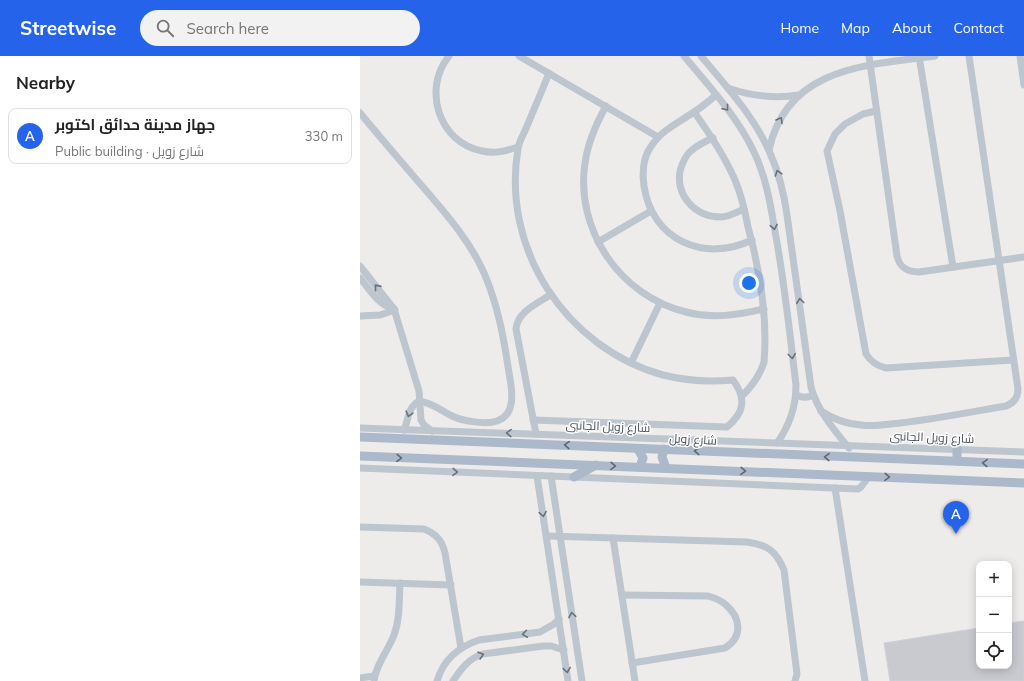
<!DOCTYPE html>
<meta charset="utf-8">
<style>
body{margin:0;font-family:Mulish,Cairo,sans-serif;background:#f2f2f2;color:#222}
.controls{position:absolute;right:12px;bottom:12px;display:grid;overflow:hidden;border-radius:8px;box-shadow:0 2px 10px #0003}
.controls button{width:36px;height:36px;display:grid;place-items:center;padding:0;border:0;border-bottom:1px solid #e0e0e0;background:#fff;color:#222;font:20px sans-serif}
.you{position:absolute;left:389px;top:227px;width:14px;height:14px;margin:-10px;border:3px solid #fff;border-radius:50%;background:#1a73e8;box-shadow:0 0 0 6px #1a73e833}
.badge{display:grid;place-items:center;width:26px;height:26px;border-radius:50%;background:#2563eb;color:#fff;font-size:13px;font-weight:700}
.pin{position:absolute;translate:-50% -33px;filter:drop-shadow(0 1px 2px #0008)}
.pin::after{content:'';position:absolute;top:21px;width:14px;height:12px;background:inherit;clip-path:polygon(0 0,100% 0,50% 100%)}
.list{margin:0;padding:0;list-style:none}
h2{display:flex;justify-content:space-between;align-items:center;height:52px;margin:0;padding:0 16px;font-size:17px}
h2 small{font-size:13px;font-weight:400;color:#767676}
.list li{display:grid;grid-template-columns:26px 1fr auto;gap:12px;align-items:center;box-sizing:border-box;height:56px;margin:0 8px 8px;padding:0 8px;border:1px solid #e0e0e0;border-radius:8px}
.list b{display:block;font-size:15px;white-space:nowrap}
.list p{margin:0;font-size:13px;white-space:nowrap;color:#767676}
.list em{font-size:13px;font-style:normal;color:#767676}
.icon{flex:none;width:22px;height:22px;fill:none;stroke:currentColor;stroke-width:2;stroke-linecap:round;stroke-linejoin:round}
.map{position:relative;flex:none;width:664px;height:625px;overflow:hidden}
header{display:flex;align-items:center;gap:24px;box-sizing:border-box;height:56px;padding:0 20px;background:#2563eb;color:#fff}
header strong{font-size:19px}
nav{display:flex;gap:22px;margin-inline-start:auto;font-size:14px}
.search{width:280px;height:36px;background:#f2f2f2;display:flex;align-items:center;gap:10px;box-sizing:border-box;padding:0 14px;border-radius:22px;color:#767676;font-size:15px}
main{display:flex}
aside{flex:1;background:#fff}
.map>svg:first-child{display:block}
.building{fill:#c8cad0;stroke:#cfd1d7}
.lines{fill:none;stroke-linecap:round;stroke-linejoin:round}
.minor{stroke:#bdc5ce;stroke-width:7}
.major{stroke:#abb9ca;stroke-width:9}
.oneway{stroke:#69727b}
.oneway2{stroke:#5e6974}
.labels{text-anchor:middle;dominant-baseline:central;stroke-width:3;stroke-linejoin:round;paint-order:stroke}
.street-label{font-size:12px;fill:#454e58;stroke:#fff}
</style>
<header>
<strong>Streetwise</strong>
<div class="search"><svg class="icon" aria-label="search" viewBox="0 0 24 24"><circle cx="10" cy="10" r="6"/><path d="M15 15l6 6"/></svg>Search here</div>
<nav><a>Home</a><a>Map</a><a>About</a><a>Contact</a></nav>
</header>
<main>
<aside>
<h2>Nearby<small></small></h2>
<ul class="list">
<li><span class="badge">A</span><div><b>جهاز مدينة حدائق اكتوبر</b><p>Public building · شارع زويل</p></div><em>330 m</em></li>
</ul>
</aside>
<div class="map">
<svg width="664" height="625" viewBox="0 0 664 625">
<rect width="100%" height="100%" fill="#eeebeb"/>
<polygon class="building" points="664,565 664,625 530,625 524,587 619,572 619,610 649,610 649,567"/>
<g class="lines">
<g class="minor">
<path d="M89 0C62 33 79 87 122 95 135 98 146 95 158 91"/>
<polyline points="159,0 298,81"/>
<path d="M324 0C349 30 377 60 394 96 407 123 411 152 416 181 425 230 430 280 436 329 436 351 430 369 417 387"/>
<path d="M341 0C366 30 394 60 410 97 419 117 424 137 427 159L451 331C457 354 474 374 489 392"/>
<path d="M509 0 537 200C540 212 547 216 559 216L664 201"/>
<polyline points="559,0 593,211"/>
<polyline points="660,0 664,29"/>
<path d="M368 32C391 40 414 43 439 39"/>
<path d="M356 39C349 45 342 51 334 56 318 67 301 74 290 92 283 102 282 118 284 130 292 184 344 207 392 184"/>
<path d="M246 50C236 68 228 86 225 107 215 174 260 240 326 256 352 263 378 259 404 253"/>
<path d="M516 55 503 58 485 68 475 78 467 95 480 155 506 298C511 306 517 310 526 312L653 304"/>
<path d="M334 56C350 78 364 99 375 124 381 138 385 155 388 171 400 215 408 260 404 306 400 320 392 330 382 340"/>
<path d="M0 57C21 82 42 107 63 131 86 158 110 185 124 217 138 249 144 283 149 317 152 333 157 358 137 365 126 369 102 365 92 360 80 354 73 347 59 345 47 352 49 363 44 374"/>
<path d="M353 82C346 85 338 89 332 94 325 99 322 108 320 115 316 140 335 161 361 161 368 161 377 156 384 153"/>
<path d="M409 94C427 11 506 9 575 0"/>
<polyline points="238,186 291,155"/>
<polyline points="0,210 34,253 59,335 61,364 64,369 72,375"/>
<path d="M0 222C10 234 18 249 34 253"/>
<polyline points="0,260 20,259 35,254"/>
<polyline points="271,307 300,247"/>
<path d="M436 339C443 342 447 342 453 339"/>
<path d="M461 355C473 363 486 368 501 369 514 371 527 368 540 367 576 363 611 356 646 350 654 347 658 342 658 333L609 0"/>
<path d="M173 364 367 371C384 357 387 343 373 324 349 326 326 325 303 319 206 292 141 193 158 93 159 85 164 78 167 70 174 53 182 35 189 17"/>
<polyline points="0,372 664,396"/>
<path d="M176 378 156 273C157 256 178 247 190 239"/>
<polyline points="0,412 498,433 501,431 509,420"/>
<polyline points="177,420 208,625"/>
<polyline points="191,420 222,625"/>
<polyline points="475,432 505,625"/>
<path d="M0 471 64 473C76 478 82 484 85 497L101 592"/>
<path d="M187 480 387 486C408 489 416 495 424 514L437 618 435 625"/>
<polyline points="253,482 275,625"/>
<polyline points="0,526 91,529"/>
<path d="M262 539 348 540C355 542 361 544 366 549 381 562 383 581 365 592L272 607"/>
<polyline points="0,622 14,620"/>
<path d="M14 625C16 608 28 595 34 579 40 563 39 545 40 527"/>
<path d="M77 625C83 605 98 591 119 584L180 576 194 568 199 563"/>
<path d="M93 625C101 613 109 602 123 598L183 590H191L204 594"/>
</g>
<g class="major">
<polyline points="0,381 664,408"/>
<polyline points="278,393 283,402 280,411"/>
<polyline points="304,393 302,401 306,412"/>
<polyline points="0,400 664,427"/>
<polyline points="597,405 597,393"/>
<polyline points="214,421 236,409"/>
</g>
</g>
<defs><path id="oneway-chevron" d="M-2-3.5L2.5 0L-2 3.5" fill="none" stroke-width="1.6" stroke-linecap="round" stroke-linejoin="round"/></defs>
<g class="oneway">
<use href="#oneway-chevron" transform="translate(366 52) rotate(51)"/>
<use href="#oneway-chevron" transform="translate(420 64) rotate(-61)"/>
<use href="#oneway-chevron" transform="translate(418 117) rotate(-108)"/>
<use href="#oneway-chevron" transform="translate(414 171) rotate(80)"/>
<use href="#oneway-chevron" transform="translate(17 231) rotate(-129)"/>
<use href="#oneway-chevron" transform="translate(440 245) rotate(-98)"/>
<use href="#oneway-chevron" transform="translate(432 300) rotate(83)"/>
<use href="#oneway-chevron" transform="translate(49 358) rotate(106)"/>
<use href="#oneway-chevron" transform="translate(149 377) rotate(-178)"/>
<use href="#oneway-chevron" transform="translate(95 416) rotate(2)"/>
<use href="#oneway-chevron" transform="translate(183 458) rotate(81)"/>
<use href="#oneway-chevron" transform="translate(212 559) rotate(-99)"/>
<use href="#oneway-chevron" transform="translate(165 578) rotate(172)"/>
<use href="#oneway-chevron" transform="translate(121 599) rotate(-16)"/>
<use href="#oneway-chevron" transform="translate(207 614) rotate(81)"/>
</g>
<g class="oneway2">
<use href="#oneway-chevron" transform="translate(207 389) rotate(-178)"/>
<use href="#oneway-chevron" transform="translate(337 395) rotate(-177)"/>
<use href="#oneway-chevron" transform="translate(467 401) rotate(-178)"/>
<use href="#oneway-chevron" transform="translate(39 402) rotate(2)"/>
<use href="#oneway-chevron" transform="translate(625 407) rotate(-178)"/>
<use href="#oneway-chevron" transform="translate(253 410) rotate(2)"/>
<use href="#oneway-chevron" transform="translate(383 415) rotate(2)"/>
<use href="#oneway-chevron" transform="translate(527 421) rotate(3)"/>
</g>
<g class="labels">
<g class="street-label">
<text transform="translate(248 370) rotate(2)">شارع زويل الجانبى</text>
<text transform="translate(572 381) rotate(2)">شارع زويل الجانبى</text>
<text transform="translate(333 383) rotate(3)">شارع زويل</text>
</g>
</g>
</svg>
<div class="controls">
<button>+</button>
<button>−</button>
<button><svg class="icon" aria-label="locate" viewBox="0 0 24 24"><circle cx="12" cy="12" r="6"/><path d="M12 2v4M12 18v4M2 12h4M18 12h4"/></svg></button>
</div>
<div class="you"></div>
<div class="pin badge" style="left:596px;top:478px">A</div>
</div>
</main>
